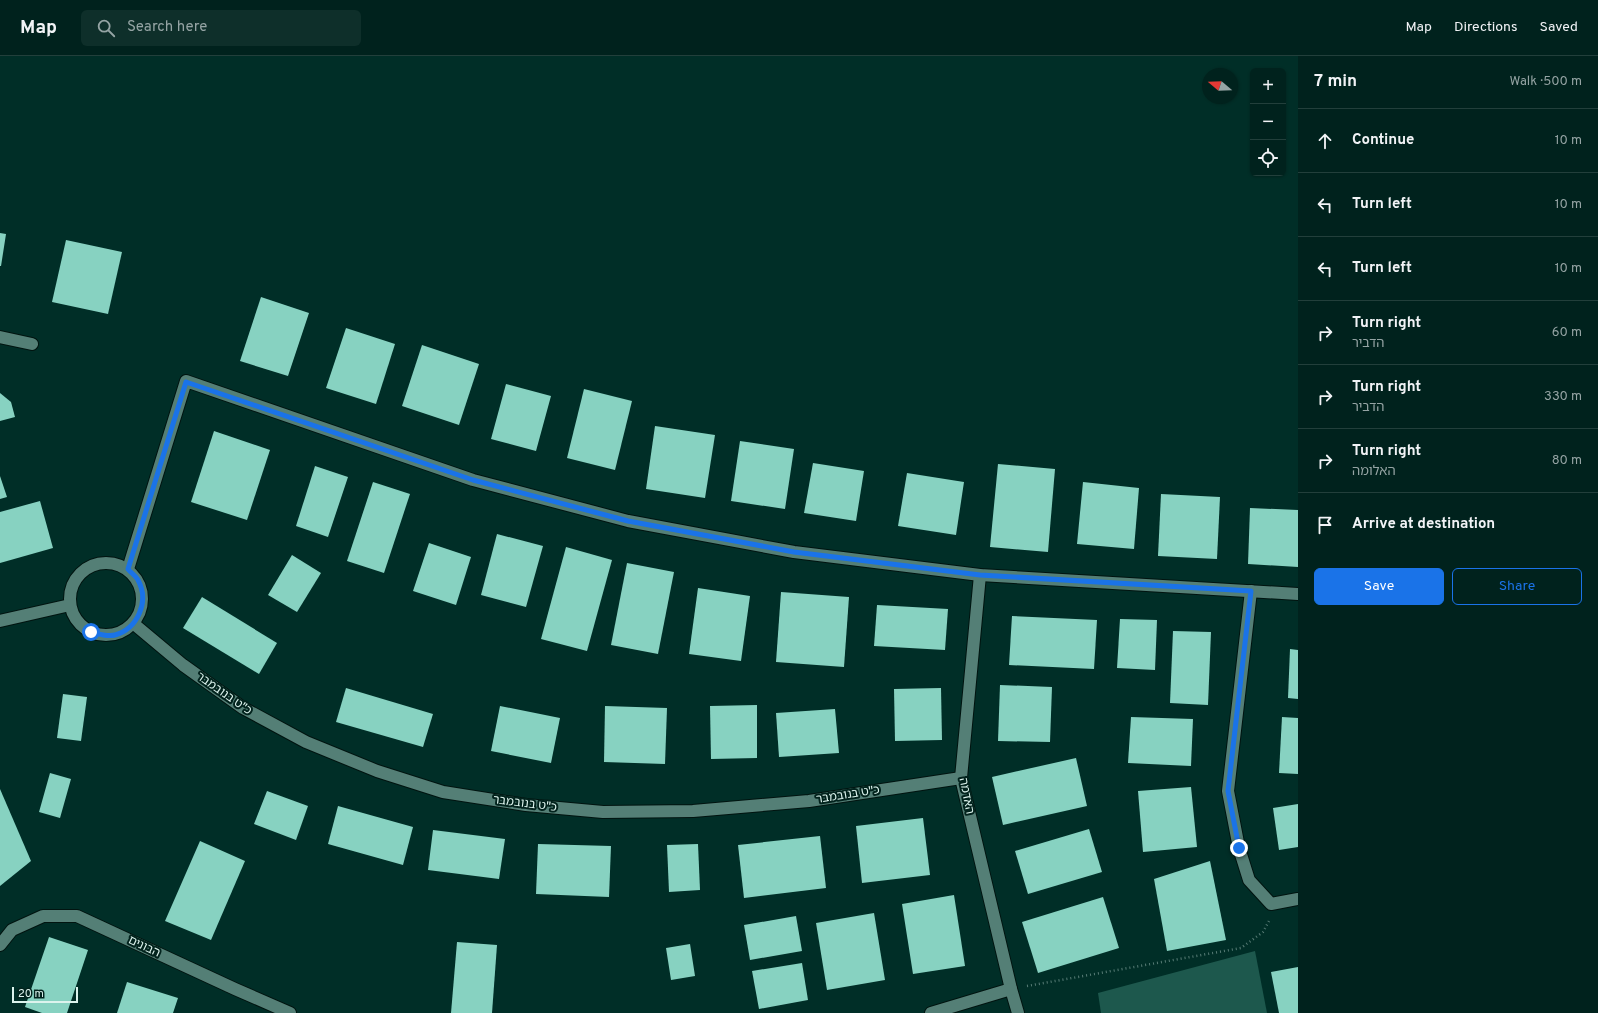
<!DOCTYPE html>
<meta charset="utf-8">
<style>
body{margin:0;font-family:Overpass,"Noto Sans Hebrew",sans-serif;background:#0e2f2a;color:#f1f3f6}
.controls{position:absolute;right:12px;top:12px;display:grid;overflow:hidden;border-radius:6px;box-shadow:0 1px 3px #0004}
.controls button{width:36px;height:36px;display:grid;place-items:center;padding:0;border:0;border-bottom:1px solid #223f3b;background:#00221d;color:#f1f3f6;font:20px sans-serif}
.compass{position:absolute;left:1202px;top:12px;width:36px;height:36px;border-radius:50%;background:#00221d;box-shadow:0 1px 3px #0004;rotate:289deg}
.scale{position:absolute;left:12px;bottom:10px;width:66px;box-sizing:border-box;padding-left:4px;border:2px solid #dcf3ed;border-top:0;font-size:11px;line-height:14px;white-space:nowrap;color:#dcf3ed;-webkit-text-stroke:3px #02231d;paint-order:stroke}
.stop{position:absolute;width:12px;height:12px;margin:-9px;border:3px solid #1a73e8;border-radius:50%;background:#fff}
.stop.end{background:#1a73e8;border-color:#fff;box-shadow:0 1px 4px #0008}
.list{margin:0;padding:0;list-style:none}
h2{display:flex;justify-content:space-between;align-items:center;height:52px;margin:0;padding:0 16px;font-size:17px}
h2 small{font-size:13px;font-weight:400;color:#95a4a4}
.list li{display:grid;grid-template-columns:26px 1fr auto;gap:12px;align-items:center;box-sizing:border-box;height:64px;padding:0 16px;border-top:1px solid #223f3b}
.list b{display:block;font-size:15px;white-space:nowrap}
.list p{margin:0;font-size:13px;white-space:nowrap;color:#95a4a4}
.list em{font-size:13px;font-style:normal;color:#95a4a4}
.actions{display:flex;gap:8px;padding:12px 16px}
.actions a{flex:1;padding:9px 0;border:1px solid #1a73e8;border-radius:6px;text-align:center;font-size:14px;color:#1a73e8}
.actions .main{background:#1a73e8;color:#fff}
.icon{flex:none;width:22px;height:22px;fill:none;stroke:currentColor;stroke-width:2;stroke-linecap:round;stroke-linejoin:round}
.map{position:relative;flex:none;width:1298px;height:957px;overflow:hidden}
header{display:flex;align-items:center;gap:24px;box-sizing:border-box;height:56px;padding:0 20px;background:#00221d;border-bottom:1px solid #223f3b}
header strong{font-size:19px}
nav{display:flex;gap:22px;margin-inline-start:auto;font-size:14px}
.search{width:280px;height:36px;background:#0e2f2a;display:flex;align-items:center;gap:10px;box-sizing:border-box;padding:0 14px;border-radius:6px;color:#95a4a4;font-size:15px}
main{display:flex}
aside{flex:1;background:#00221d}
.map>svg:first-child{display:block}
.green{fill:#1d584d}
.building{fill:#87d2c1}
.lines{fill:none;stroke-linecap:round;stroke-linejoin:round}
.minor-casing{stroke:#011410;stroke-width:14}
.path{stroke:#577c76;stroke-width:2.5;stroke-dasharray:1 3;stroke-linecap:butt}
.minor{stroke:#547f76;stroke-width:12}
.route{stroke:#1a73e8;stroke-width:5}
.labels{text-anchor:middle;dominant-baseline:central;stroke-width:4;stroke-linejoin:round;paint-order:stroke}
.street-label{font-size:12px;fill:#dcf3ed;stroke:#02231d}
</style>
<header>
<strong>Map</strong>
<div class="search"><svg class="icon" aria-label="search" viewBox="0 0 24 24"><circle cx="10" cy="10" r="6"/><path d="M15 15l6 6"/></svg>Search here</div>
<nav><a>Map</a><a>Directions</a><a>Saved</a></nav>
</header>
<main>
<div class="map">
<svg width="1298" height="957" viewBox="0 0 1298 957">
<rect width="100%" height="100%" fill="#002e27"/>
<polygon class="green" points="1255,895 1267,957 1101,957 1098,937"/>
<g class="building">
<polygon points="0,177 6,178 1,210 0,210"/>
<polygon points="66,184 122,196 108,258 52,246"/>
<polygon points="261,241 309,257 288,320 240,305"/>
<polygon points="346,272 395,288 376,348 326,332"/>
<polygon points="422,289 479,308 459,369 402,350"/>
<polygon points="506,328 551,340 536,395 491,383"/>
<polygon points="584,333 632,345 615,414 567,402"/>
<polygon points="0,337 11,346 15,361 0,365"/>
<polygon points="655,370 715,379 705,442 646,433"/>
<polygon points="214,375 270,394 247,464 191,446"/>
<polygon points="740,385 794,393 785,453 731,445"/>
<polygon points="813,407 864,415 856,465 804,457"/>
<polygon points="998,408 1055,413 1048,496 990,491"/>
<polygon points="315,410 348,421 328,481 296,470"/>
<polygon points="907,417 964,426 956,479 898,470"/>
<polygon points="0,420 7,441 0,443"/>
<polygon points="373,426 410,438 384,517 347,505"/>
<polygon points="1083,426 1139,432 1134,493 1077,488"/>
<polygon points="1161,438 1220,441 1217,503 1158,500"/>
<polygon points="40,445 53,492 0,507 0,456"/>
<polygon points="1250,452 1298,454 1298,511 1248,508"/>
<polygon points="497,478 543,490 526,551 481,539"/>
<polygon points="429,487 471,501 456,549 413,535"/>
<polygon points="566,491 612,504 587,595 541,583"/>
<polygon points="292,499 321,517 297,556 268,539"/>
<polygon points="627,507 674,516 658,598 611,589"/>
<polygon points="698,532 750,540 741,605 689,598"/>
<polygon points="781,536 849,541 844,611 776,606"/>
<polygon points="202,541 277,587 259,618 183,572"/>
<polygon points="877,549 948,553 945,594 874,590"/>
<polygon points="1012,560 1097,564 1094,613 1009,609"/>
<polygon points="1120,563 1157,564 1155,614 1117,612"/>
<polygon points="1173,575 1211,576 1208,649 1170,647"/>
<polygon points="1290,593 1298,594 1298,643 1288,642"/>
<polygon points="1000,629 1052,631 1050,686 998,685"/>
<polygon points="346,632 433,658 423,691 336,666"/>
<polygon points="941,632 942,684 895,685 894,633"/>
<polygon points="63,638 87,641 81,685 57,682"/>
<polygon points="757,649 757,702 711,703 710,650"/>
<polygon points="500,650 560,662 551,707 491,695"/>
<polygon points="605,650 667,652 665,708 604,706"/>
<polygon points="835,653 839,697 779,701 776,657"/>
<polygon points="1131,661 1193,663 1191,710 1128,707"/>
<polygon points="1282,661 1298,662 1298,718 1279,717"/>
<polygon points="1076,702 1087,750 1003,769 992,721"/>
<polygon points="50,717 71,723 60,762 39,756"/>
<polygon points="1191,731 1197,791 1143,796 1138,735"/>
<polygon points="0,733 31,805 0,830"/>
<polygon points="267,735 308,750 296,784 254,768"/>
<polygon points="1298,748 1298,791 1279,794 1273,752"/>
<polygon points="338,750 413,771 403,809 328,788"/>
<polygon points="923,762 930,819 862,827 856,770"/>
<polygon points="1089,773 1102,816 1028,838 1015,795"/>
<polygon points="433,774 505,783 499,823 428,814"/>
<polygon points="820,780 826,832 744,842 738,789"/>
<polygon points="200,785 245,805 211,884 165,865"/>
<polygon points="538,788 611,790 609,841 536,838"/>
<polygon points="698,788 700,834 669,836 667,789"/>
<polygon points="1210,805 1226,884 1167,895 1154,823"/>
<polygon points="954,839 965,910 913,918 902,848"/>
<polygon points="1103,841 1119,892 1038,917 1022,866"/>
<polygon points="874,857 885,924 827,934 816,867"/>
<polygon points="796,860 802,895 750,904 744,869"/>
<polygon points="49,881 88,894 67,957 42,957 25,951"/>
<polygon points="457,886 497,889 492,957 451,957"/>
<polygon points="690,888 695,920 671,924 666,892"/>
<polygon points="802,907 808,944 759,953 752,915"/>
<polygon points="1298,911 1298,957 1279,957 1271,916"/>
<polygon points="127,926 178,942 173,957 117,957"/>
</g>
<g class="lines">
<defs>
<g id="minor">
<polyline points="0,281 32,288"/>
<circle cx="106" cy="543" r="36"/>
<polyline points="128,513 186,325 473,424 628,465 794,496 980,519 1298,538"/>
<polyline points="980,519 961,722 1011,933 1018,957"/>
<polyline points="1251,535 1228,735 1239,792 1249,824 1271,848 1298,843"/>
<polyline points="0,565 70,549"/>
<polyline points="134,568 183,609 243,652 306,686 377,715 443,736 526,749 603,756 693,755 809,745 961,722"/>
<polyline points="0,889 12,874 43,860 77,860 235,933 290,957"/>
<polyline points="931,957 1011,933"/>
</g>
</defs>
<use href="#minor" class="minor-casing"/>
<polyline class="path" points="1027,930 1241,892 1263,876 1269,865"/>
<use href="#minor" class="minor"/>
</g>
<g class="lines">
<path class="route" d="M91 576C99 578 107 581 115 579 137 573 150 546 138 524 136 520 131 517 128 513L186 326 473 424 628 465 794 496 980 519 1251 535 1228 735 1239 792"/>
</g>
<g class="labels">
<g class="street-label">
<text transform="translate(224 638) rotate(35)">כ"ט בנובמבר</text>
<text transform="translate(848 739) rotate(-9)">כ"ט בנובמבר</text>
<text transform="translate(966 740) rotate(79)">האדמה</text>
<text transform="translate(525 748) rotate(7)">כ"ט בנובמבר</text>
<text transform="translate(144 891) rotate(25)">הבונים</text>
</g>
</g>
</svg>
<div class="controls">
<button>+</button>
<button>−</button>
<button><svg class="icon" aria-label="locate" viewBox="0 0 24 24"><circle cx="12" cy="12" r="6"/><path d="M12 2v4M12 18v4M2 12h4M18 12h4"/></svg></button>
</div>
<svg class="compass" viewBox="-18 -18 36 36"><path d="M0-13l5 13h-10z" fill="#e53935"/><path d="M0 13l5-13h-10z" fill="#95a4a4"/></svg>
<div class="scale">20 m</div>
<div class="stop" style="left:91px;top:576px"></div>
<div class="stop end" style="left:1239px;top:792px"></div>
</div>
<aside>
<h2>7 min<small>Walk · 500 m</small></h2>
<ul class="list">
<li><svg class="icon" aria-label="ahead" viewBox="0 0 24 24"><path d="M12 20V5M6 11l6-6 6 6"/></svg><div><b>Continue</b></div><em>10 m</em></li>
<li><svg class="icon" aria-label="left" viewBox="0 0 24 24"><path d="M17 20v-9H6M10 6l-5 5 5 5"/></svg><div><b>Turn left</b></div><em>10 m</em></li>
<li><svg class="icon" aria-label="left" viewBox="0 0 24 24"><path d="M17 20v-9H6M10 6l-5 5 5 5"/></svg><div><b>Turn left</b></div><em>10 m</em></li>
<li><svg class="icon" aria-label="right" viewBox="0 0 24 24"><path d="M7 20v-9h11M14 6l5 5-5 5"/></svg><div><b>Turn right</b><p>הדביר</p></div><em>60 m</em></li>
<li><svg class="icon" aria-label="right" viewBox="0 0 24 24"><path d="M7 20v-9h11M14 6l5 5-5 5"/></svg><div><b>Turn right</b><p>הדביר</p></div><em>330 m</em></li>
<li><svg class="icon" aria-label="right" viewBox="0 0 24 24"><path d="M7 20v-9h11M14 6l5 5-5 5"/></svg><div><b>Turn right</b><p>האלומה</p></div><em>80 m</em></li>
<li><svg class="icon" aria-label="arrive" viewBox="0 0 24 24"><path d="M6 21V4h12l-3 4 3 4H6"/></svg><div><b>Arrive at destination</b></div></li>
</ul>
<div class="actions"><a class="main">Save</a><a>Share</a></div>
</aside>
</main>
